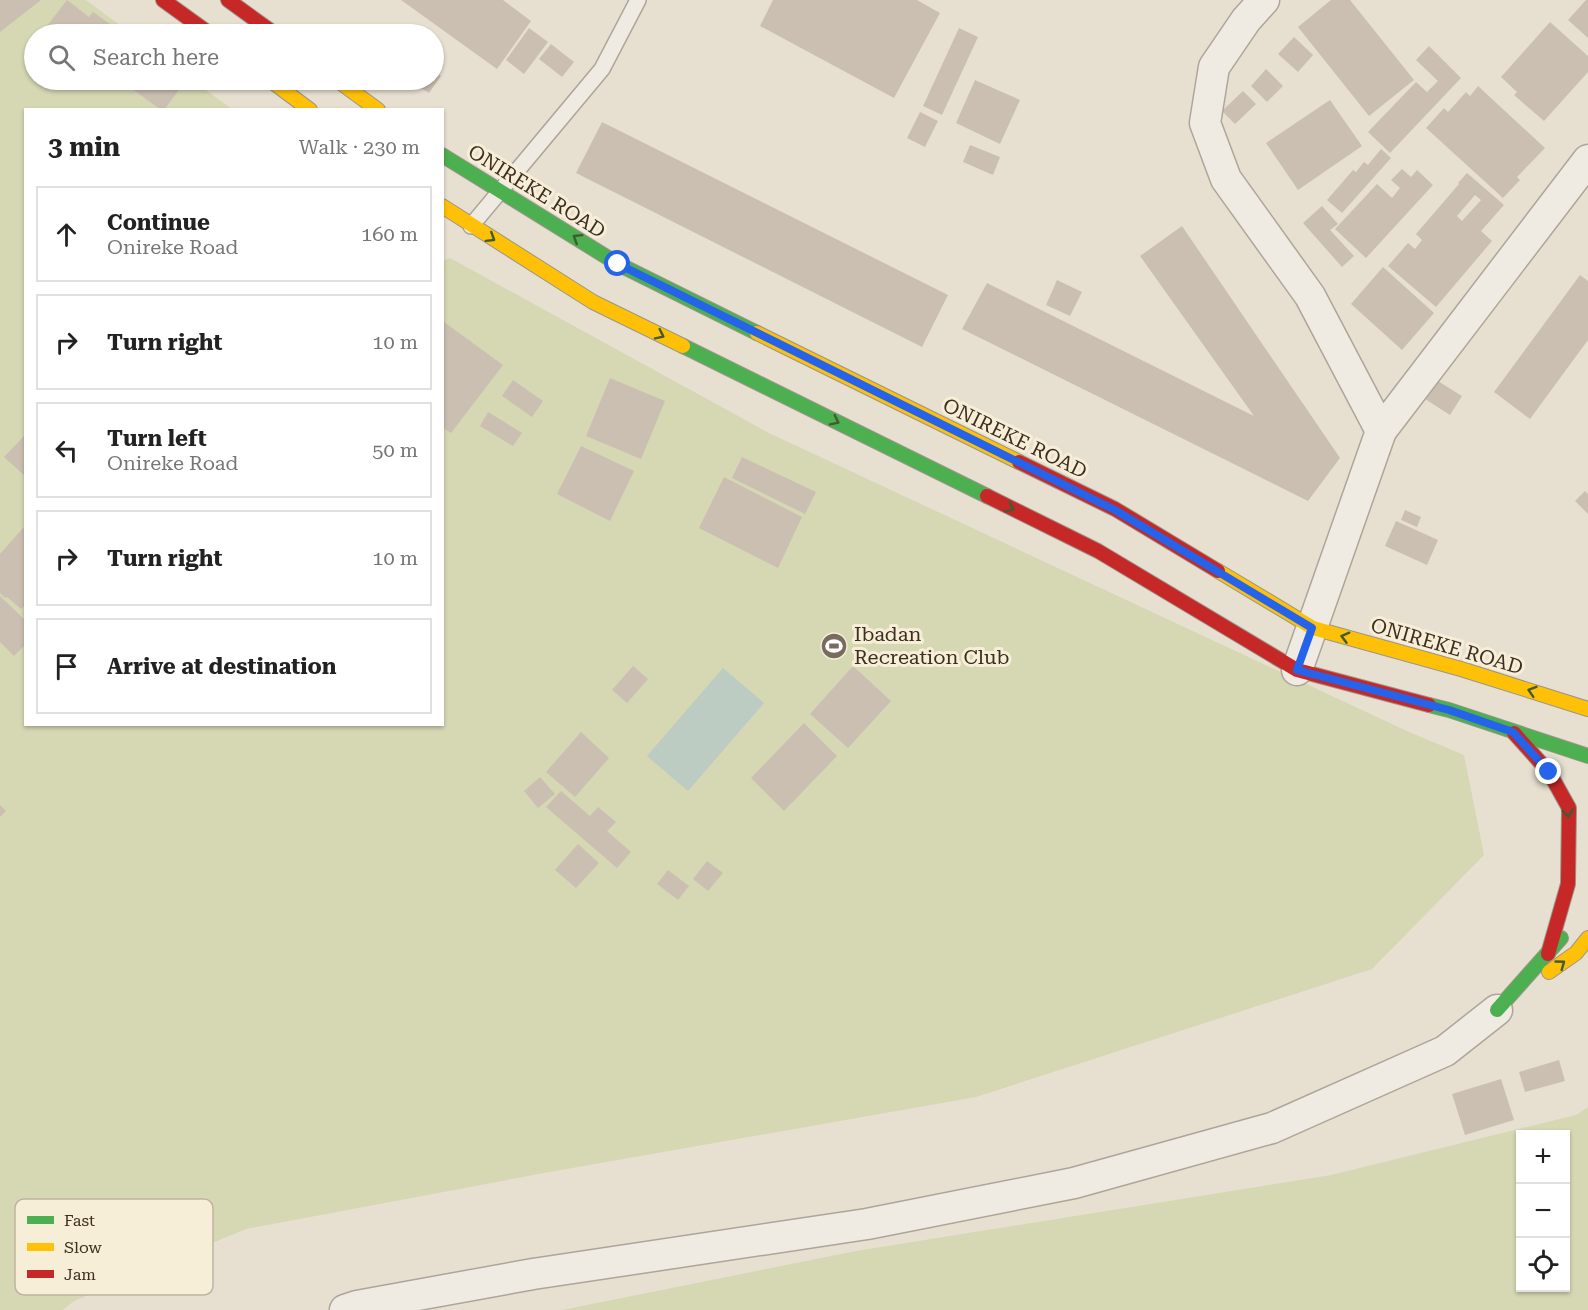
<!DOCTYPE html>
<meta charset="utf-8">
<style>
body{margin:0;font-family:"Roboto Serif",serif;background:#f6f6f6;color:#222}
.controls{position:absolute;right:18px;bottom:18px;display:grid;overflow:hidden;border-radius:0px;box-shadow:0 2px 4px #0004}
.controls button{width:54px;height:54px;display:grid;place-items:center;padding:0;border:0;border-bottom:2px solid #e0e0e0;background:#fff;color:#222;font:30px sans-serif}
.stop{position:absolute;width:18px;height:18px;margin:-14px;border:4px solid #2563eb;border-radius:50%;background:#fff}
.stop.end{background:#2563eb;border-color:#fff;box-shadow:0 2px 6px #0008}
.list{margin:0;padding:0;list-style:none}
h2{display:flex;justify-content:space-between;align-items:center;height:78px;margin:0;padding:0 24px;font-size:26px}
h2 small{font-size:20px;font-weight:400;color:#767676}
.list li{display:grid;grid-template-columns:39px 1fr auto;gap:18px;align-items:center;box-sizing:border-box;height:96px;margin:0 12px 12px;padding:0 12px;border:2px solid #e0e0e0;border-radius:0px}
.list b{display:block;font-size:22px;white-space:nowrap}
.list p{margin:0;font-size:20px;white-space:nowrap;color:#767676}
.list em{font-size:20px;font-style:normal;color:#767676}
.icon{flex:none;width:33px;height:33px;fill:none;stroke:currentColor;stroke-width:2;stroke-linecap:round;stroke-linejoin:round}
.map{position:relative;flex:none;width:1588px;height:1310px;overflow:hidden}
.search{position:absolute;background:#fff;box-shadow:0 2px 4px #0004;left:24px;top:24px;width:420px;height:66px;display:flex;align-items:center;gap:15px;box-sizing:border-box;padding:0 21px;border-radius:33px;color:#767676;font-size:22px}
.panel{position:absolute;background:#fff;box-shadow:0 2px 4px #0004;left:24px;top:108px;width:420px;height:618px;border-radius:0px}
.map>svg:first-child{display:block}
.green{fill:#d6d7b3;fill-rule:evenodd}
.water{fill:#bcccc2}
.building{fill:#cbbfb2;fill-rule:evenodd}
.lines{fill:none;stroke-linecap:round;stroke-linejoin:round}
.lane-casing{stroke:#ada599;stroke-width:18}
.street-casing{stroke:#ada599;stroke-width:33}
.fast-casing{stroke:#9c958a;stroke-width:16}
.slow-casing{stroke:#9c958a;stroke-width:16}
.jam-casing{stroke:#9c958a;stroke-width:16}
.lane{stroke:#efebe3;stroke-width:15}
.street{stroke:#efebe3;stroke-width:30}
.fast{stroke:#4caf50;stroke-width:14}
.slow{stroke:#ffc107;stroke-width:14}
.jam{stroke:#c62828;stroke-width:14}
.oneway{stroke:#425b31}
.route{stroke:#2563eb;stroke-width:8}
.labels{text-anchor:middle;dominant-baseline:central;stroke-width:6;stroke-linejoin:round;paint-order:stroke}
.street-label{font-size:20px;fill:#3d2e20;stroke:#f7eed8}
.poi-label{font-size:20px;fill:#3d2e20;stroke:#f7eed8;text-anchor:start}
.key{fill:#f7eed8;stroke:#bfb4a1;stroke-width:1.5}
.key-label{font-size:16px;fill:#3d2e20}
</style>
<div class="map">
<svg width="1588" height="1310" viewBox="0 0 1588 1310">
<rect width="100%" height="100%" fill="#e7e0d1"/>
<g class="green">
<polygon points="0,0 86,0 132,34 34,34 34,80 192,80 232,109 26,110 26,724 442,724 442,261 450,258 769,433 1409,732 1464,755 1484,855 1372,969 976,1097 544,1173 246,1229 74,1301 63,1310 0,1310"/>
<path d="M1588 1107V1310H562L856 1251 1331 1175 1576 1115ZM1520 1134H1566V1288H1520Z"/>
</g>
<polygon class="water" points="723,668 764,703 688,791 647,756"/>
<g class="building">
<polygon points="0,0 41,0 0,32"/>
<polygon points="67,0 89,17 93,12 124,34 59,34 47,26"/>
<polygon points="401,0 503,0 531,21 497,69"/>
<polygon points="773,0 917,0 940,13 894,98 760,26"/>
<polygon points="1331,0 1350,0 1414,80 1369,116 1298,27"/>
<polygon points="1586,0 1588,0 1588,38 1568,20"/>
<polygon points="1550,22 1588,56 1588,72 1544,121 1514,95 1517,92 1501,77"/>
<polygon points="529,28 548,42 524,74 506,60"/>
<polygon points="959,28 978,37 942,115 923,106"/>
<polygon points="1294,37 1313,55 1298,72 1278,54"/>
<polygon points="551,44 574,62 562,77 539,59"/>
<polygon points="1429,46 1461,78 1390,153 1368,132 1416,82 1427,92 1438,81 1416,60"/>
<polygon points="1266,69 1283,86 1267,102 1251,86"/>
<polygon points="434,71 441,76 429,93 408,80 434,80"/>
<polygon points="120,80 186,80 164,110 161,110"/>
<polygon points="975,80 1020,100 1000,144 956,123"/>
<polygon points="1478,86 1545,148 1517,177 1520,180 1503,198 1426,128 1444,108 1448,112 1466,92 1470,96"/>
<polygon points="1243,91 1256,104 1235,124 1222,111"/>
<polygon points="1330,100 1362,146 1298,190 1266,143"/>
<polygon points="920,112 938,121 925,147 907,138"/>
<polygon points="602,122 948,295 922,347 576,173"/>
<polygon points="970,145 1000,157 993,175 963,162"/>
<polygon points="1381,149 1391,158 1342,213 1327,200 1353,170 1356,172 1364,162 1368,165"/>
<polygon points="1402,169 1411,177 1417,170 1433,185 1366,258 1335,229 1377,184 1392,198 1400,188 1391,180"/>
<path d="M1467 173 1504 205 1481 231 1492 241 1436 307 1388 266 1408 243 1415 249 1422 240 1416 234 1459 184 1458 183ZM1475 195 1481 200 1462 221 1457 216Z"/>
<polygon points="1322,206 1338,224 1330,230 1354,256 1342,267 1303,223"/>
<polygon points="1182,226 1340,458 1308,501 962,329 987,283 1254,416 1140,256"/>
<polygon points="1383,267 1434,313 1402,350 1351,304"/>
<polygon points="1580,275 1588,281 1588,340 1530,419 1494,392"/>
<polygon points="1057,280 1082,292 1070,316 1046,305"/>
<polygon points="444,322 503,365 451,433 442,427 442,324"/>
<polygon points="610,378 665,401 641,459 586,436"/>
<polygon points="1433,378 1462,396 1450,415 1422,397"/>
<polygon points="513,380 543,401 532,417 502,396"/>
<polygon points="488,412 522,433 513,446 480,426"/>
<polygon points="26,434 26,477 4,457"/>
<polygon points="581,446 634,471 610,521 557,494"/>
<polygon points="742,457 816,492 805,514 732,478"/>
<polygon points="724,477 802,517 778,568 699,528"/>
<polygon points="1585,491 1588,494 1588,514 1575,501"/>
<polygon points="1405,510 1421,517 1417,527 1401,520"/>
<polygon points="1396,521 1438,540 1427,565 1385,546"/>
<polygon points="23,528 26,531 26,604 21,609 7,597 5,598 0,593 0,554"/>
<polygon points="0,596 26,621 26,644 14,656 0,642"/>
<polygon points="633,666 648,679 627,703 612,690"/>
<polygon points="853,666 891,701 848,748 810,714"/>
<polygon points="804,723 837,756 784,811 751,778"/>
<polygon points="581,732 609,758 575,797 546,772"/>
<polygon points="540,777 555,794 538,808 524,791"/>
<polygon points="561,791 590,816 598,807 616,822 607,831 631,852 617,868 546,807"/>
<polygon points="0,805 6,811 0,817"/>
<polygon points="578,844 599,863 576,888 555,870"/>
<polygon points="707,861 723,873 708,891 693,879"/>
<polygon points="668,870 689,886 678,900 657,884"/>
<polygon points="1559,1060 1565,1081 1525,1092 1519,1072"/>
<polygon points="1501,1079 1514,1120 1465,1135 1452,1094"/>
</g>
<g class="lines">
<defs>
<polyline id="lane" points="471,226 602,69 638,0"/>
<g id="street">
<polyline points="1264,0 1246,20 1214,67 1205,123 1226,179 1310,296 1381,431"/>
<polyline points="1297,670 1381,431 1588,160"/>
<polyline points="345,1310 357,1306 533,1274 867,1224 1074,1183 1272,1128 1445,1051 1497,1010"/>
</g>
<g id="fast">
<polyline points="442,155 618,264 757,333"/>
<polyline points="683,346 987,496"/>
<polyline points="1429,705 1449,710 1588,756"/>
<polyline points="1497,1010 1561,938"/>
</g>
<g id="slow">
<polyline points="270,80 310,110"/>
<polyline points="337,80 378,110"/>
<polyline points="442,206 593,302 683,346"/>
<polyline points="757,333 1019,462"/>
<polyline points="1218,571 1313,628 1461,669 1588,709"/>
<polyline points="1549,972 1576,953 1588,938"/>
</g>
<g id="jam">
<polyline points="163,0 210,34"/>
<polyline points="228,0 275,34"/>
<polyline points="1019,462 1115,509 1218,571"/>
<polyline points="987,496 1098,551 1297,670 1429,705"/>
<polyline points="1514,733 1549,772 1569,808 1568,884 1548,954"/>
</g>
</defs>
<use href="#lane" class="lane-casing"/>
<use href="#street" class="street-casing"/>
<use href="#fast" class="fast-casing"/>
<use href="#slow" class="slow-casing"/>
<use href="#jam" class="jam-casing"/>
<use href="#lane" class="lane"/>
<use href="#street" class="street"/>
<use href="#fast" class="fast"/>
<use href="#slow" class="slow"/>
<use href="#jam" class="jam"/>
</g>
<defs><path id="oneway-chevron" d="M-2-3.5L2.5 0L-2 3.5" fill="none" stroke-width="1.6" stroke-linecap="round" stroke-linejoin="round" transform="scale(1.5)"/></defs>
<g class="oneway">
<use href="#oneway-chevron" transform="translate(491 238) rotate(32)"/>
<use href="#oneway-chevron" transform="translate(577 238) rotate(-148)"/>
<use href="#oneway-chevron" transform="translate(660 335) rotate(26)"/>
<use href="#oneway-chevron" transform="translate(835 421) rotate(26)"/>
<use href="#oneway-chevron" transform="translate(1010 508) rotate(26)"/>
<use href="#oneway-chevron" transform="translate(1345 637) rotate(-165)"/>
<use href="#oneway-chevron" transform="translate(1532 691) rotate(-163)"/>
<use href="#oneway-chevron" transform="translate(1568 813) rotate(84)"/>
<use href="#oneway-chevron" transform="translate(1561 964) rotate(-36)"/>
</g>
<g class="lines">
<polyline class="route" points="618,264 1115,510 1312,628 1297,670 1449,710 1513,732 1549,772"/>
</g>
<defs>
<symbol id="stadium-disc" viewBox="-11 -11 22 22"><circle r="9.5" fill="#786c5e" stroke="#f7eed8"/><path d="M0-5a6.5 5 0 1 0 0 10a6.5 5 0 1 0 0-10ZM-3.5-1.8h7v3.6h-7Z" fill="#fff"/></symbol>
</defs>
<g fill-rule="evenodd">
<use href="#stadium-disc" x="819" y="631" width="30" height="30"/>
</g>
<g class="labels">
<g class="street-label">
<text transform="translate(537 191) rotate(32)">ONIREKE ROAD</text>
<text transform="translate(1015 438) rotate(26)">ONIREKE ROAD</text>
<text transform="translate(1447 646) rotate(16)">ONIREKE ROAD</text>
</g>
<g class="poi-label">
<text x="854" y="634">Ibadan<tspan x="854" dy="23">Recreation Club</tspan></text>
</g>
</g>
<rect x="15" y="1199" width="198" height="96" rx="9" class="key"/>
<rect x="27" y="1216" width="27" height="8" fill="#4caf50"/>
<rect x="27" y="1243" width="27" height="8" fill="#ffc107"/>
<rect x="27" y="1270" width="27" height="8" fill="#c62828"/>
<g class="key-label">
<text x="64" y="1226">Fast</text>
<text x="64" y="1253">Slow</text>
<text x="64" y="1280">Jam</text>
</g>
</svg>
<div class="controls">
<button>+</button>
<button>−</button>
<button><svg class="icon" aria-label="locate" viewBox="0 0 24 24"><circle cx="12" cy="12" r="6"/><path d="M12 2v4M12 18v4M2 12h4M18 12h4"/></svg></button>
</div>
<div class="stop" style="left:618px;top:264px"></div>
<div class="stop end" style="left:1549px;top:772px"></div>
<div class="search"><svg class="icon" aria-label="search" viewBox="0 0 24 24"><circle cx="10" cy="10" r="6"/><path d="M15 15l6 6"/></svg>Search here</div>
<section class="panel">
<h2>3 min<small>Walk · 230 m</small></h2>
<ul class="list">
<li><svg class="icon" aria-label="ahead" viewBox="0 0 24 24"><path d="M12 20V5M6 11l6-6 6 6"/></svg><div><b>Continue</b><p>Onireke Road</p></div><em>160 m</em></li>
<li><svg class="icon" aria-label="right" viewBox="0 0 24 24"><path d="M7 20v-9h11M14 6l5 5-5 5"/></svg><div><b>Turn right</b></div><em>10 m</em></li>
<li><svg class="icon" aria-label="left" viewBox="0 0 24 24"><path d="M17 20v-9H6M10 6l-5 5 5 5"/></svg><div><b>Turn left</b><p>Onireke Road</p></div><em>50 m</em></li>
<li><svg class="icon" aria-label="right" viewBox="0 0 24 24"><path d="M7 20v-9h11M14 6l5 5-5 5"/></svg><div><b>Turn right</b></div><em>10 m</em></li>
<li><svg class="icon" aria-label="arrive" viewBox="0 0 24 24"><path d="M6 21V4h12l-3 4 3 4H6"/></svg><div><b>Arrive at destination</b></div></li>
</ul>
</section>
</div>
